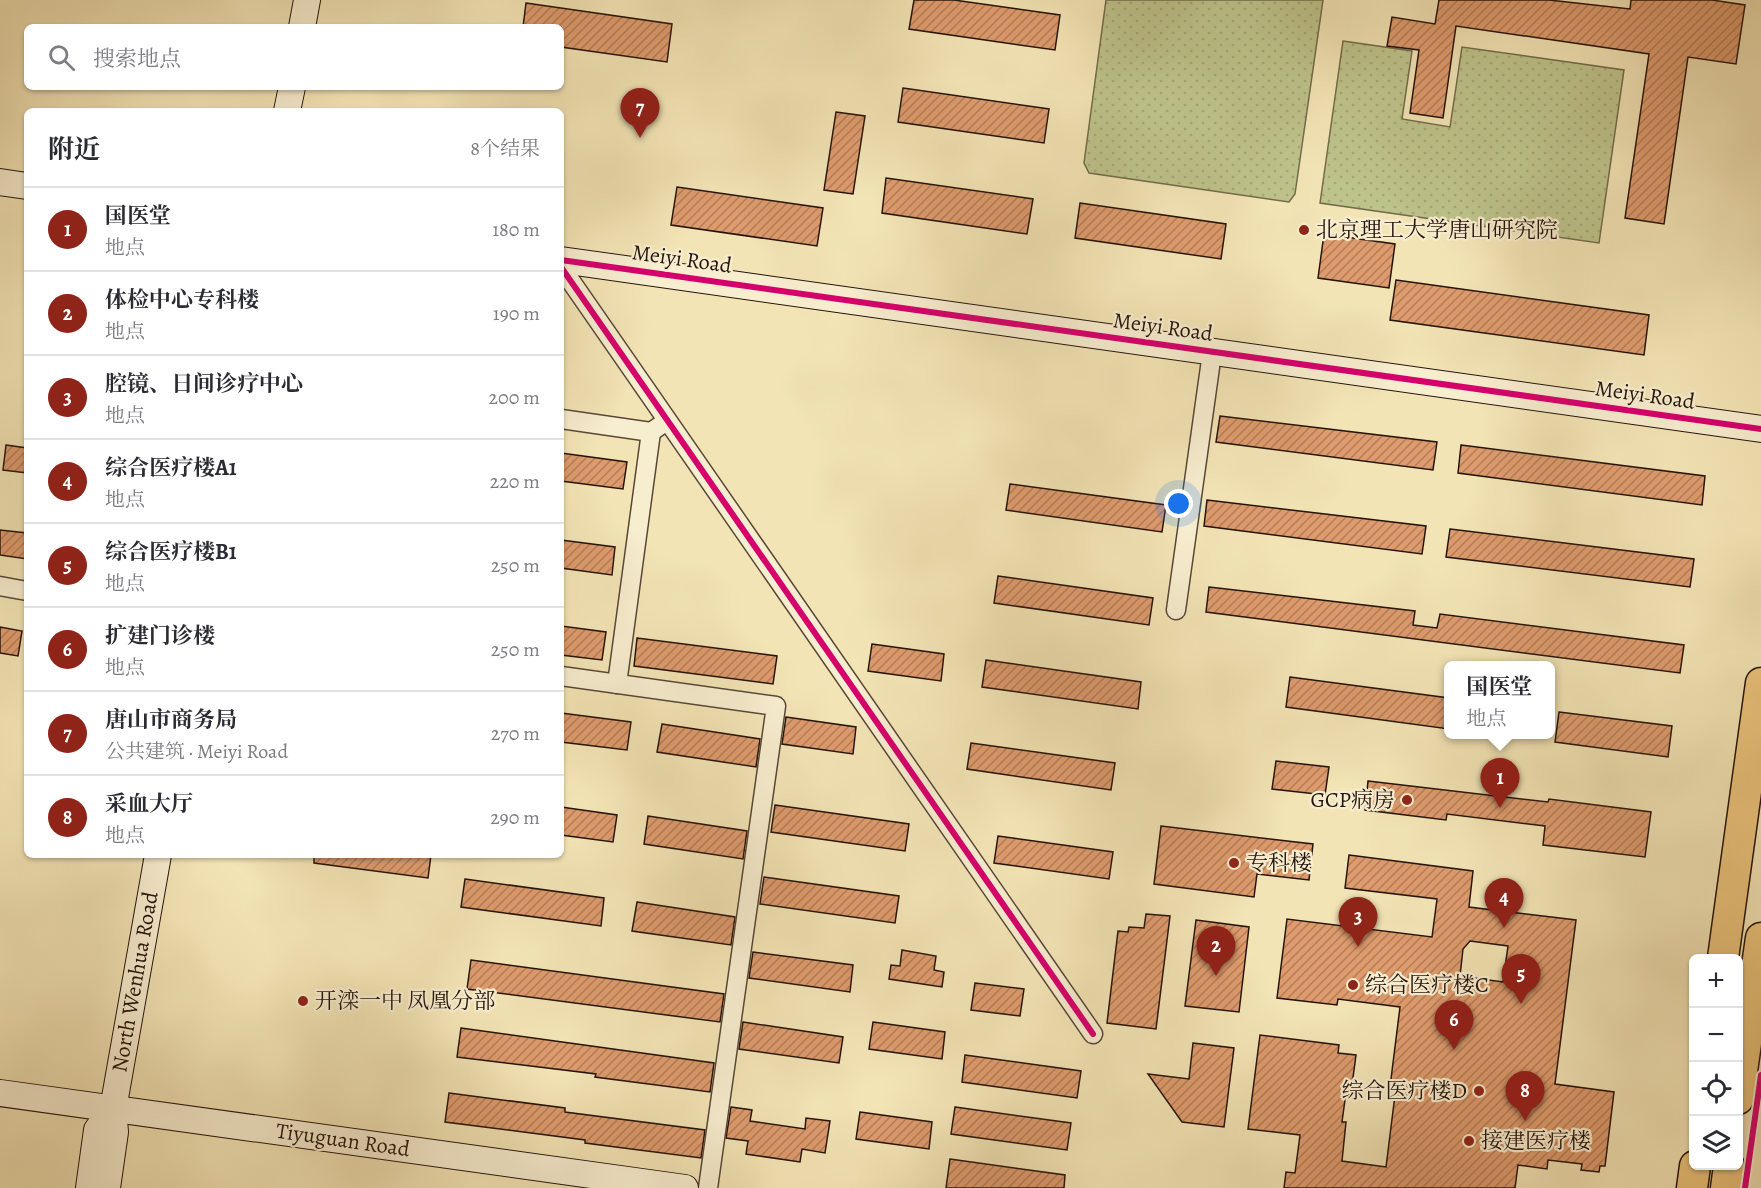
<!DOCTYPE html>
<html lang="zh">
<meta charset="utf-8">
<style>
body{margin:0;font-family:Alegreya,"Noto Serif SC",serif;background:#f2f2f3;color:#2b2b33}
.controls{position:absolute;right:18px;bottom:18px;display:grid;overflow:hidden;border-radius:9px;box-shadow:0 2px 4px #0004}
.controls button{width:54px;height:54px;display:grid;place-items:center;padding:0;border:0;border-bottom:2px solid #e1e1e2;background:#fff;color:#2b2b33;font:30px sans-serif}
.you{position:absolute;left:1179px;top:504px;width:21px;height:21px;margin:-15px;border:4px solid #fff;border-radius:50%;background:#1a73e8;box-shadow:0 0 0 9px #1a73e833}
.badge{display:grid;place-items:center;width:39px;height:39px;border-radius:50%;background:#8f2418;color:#fff;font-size:20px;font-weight:700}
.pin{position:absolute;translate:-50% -50px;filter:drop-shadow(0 2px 3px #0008)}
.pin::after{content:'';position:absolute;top:32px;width:21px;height:18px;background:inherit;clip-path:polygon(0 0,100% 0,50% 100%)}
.popup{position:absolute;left:1444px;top:661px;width:111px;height:78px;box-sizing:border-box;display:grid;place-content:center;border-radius:9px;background:#fff;filter:drop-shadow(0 2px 4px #0005);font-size:20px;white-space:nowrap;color:#7c7c81}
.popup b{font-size:22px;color:#2b2b33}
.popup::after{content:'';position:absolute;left:50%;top:100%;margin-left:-12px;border:12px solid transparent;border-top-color:#fff}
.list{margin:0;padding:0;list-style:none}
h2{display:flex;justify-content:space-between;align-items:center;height:78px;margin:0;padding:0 24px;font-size:26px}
h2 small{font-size:20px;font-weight:400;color:#7c7c81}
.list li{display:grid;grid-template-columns:39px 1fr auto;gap:18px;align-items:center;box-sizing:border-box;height:84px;padding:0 24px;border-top:2px solid #e1e1e2}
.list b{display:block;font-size:22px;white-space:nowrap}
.list p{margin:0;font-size:20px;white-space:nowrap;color:#7c7c81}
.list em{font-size:20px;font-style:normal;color:#7c7c81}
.icon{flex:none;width:33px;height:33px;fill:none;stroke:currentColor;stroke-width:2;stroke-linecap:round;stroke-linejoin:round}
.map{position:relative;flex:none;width:1761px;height:1188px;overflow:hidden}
.search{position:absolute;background:#fff;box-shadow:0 2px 4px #0004;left:24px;top:24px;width:540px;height:66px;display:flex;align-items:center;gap:15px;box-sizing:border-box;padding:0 21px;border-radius:9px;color:#7c7c81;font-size:22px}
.panel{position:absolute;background:#fff;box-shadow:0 2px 4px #0004;left:24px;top:108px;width:540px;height:750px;border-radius:9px}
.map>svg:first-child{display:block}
.park{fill:url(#park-dots);stroke:#726c4c;stroke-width:1.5}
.building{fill:url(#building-hatch);stroke:#25140c;stroke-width:1.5;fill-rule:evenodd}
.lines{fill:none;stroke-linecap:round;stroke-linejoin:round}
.street-casing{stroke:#584836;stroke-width:21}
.secondary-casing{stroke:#25140c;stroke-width:28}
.primary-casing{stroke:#25140c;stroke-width:33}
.street{stroke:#f7edcf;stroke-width:18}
.secondary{stroke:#f7edcf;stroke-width:26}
.primary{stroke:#eac27a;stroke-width:30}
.cycleway-casing{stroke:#f7edcf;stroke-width:10}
.cycleway{stroke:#d6006c;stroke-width:6}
.poi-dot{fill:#8f2418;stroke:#f7edcf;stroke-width:2}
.labels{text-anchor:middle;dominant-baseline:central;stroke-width:4.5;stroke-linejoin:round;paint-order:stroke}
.poi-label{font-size:22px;fill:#25140c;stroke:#f7edcf;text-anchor:start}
.street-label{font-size:22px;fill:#25140c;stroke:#f7edcf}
</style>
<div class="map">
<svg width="1761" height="1188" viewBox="0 0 1761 1188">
<defs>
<pattern id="park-dots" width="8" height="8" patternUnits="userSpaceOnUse" patternTransform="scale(1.5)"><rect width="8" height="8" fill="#bec38b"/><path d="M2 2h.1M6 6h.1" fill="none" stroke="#a3a777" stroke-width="1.8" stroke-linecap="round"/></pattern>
<pattern id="building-hatch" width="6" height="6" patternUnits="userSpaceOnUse" patternTransform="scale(1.5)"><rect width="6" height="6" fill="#de9b6d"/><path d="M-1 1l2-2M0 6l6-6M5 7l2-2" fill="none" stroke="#b47d58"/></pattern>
</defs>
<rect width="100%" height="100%" fill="#f3e4b5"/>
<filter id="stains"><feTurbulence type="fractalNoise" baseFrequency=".00333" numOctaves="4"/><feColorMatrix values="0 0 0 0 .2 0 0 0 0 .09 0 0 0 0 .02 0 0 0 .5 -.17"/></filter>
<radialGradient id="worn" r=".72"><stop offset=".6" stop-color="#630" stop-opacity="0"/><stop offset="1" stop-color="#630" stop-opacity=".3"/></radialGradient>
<g class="park">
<polygon points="1106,0 1323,0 1295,194 1289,202 1089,173 1084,163"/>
<polygon points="1343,41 1412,51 1402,119 1450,127 1462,47 1624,70 1599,243 1320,203"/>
</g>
<g class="building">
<polygon points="914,0 954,0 1060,15 1055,50 909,29"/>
<polygon points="1439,0 1549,0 1630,9 1631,0 1712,0 1745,5 1736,64 1688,57 1664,224 1625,218 1649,54 1456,26 1443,118 1410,113 1419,50 1387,46 1392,17 1435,24"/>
<polygon points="526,3 672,24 667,62 561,47 561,27 523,27"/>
<polygon points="903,88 1049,109 1044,143 898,122"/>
<polygon points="836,112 865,116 853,194 824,190"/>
<polygon points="886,178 1033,199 1027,234 882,213"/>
<polygon points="677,187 823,208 817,246 671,225"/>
<polygon points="1080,203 1226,224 1221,259 1075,238"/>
<polygon points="1324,234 1395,244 1389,288 1318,278"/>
<polygon points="1396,280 1649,315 1644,355 1390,320"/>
<polygon points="1220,416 1437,442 1433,470 1216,442"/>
<polygon points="6,445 27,448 27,473 3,470"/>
<polygon points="1461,445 1705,476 1702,505 1458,473"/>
<polygon points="561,453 627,462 623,489 561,481"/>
<polygon points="1010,484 1166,505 1162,532 1006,510"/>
<polygon points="1207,500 1426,526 1422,554 1204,526"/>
<polygon points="1450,529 1694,559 1690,587 1446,557"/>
<polygon points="0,530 27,533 27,559 0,555"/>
<polygon points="561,540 615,547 612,575 561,568"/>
<polygon points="998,576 1153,598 1149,625 994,603"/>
<polygon points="1209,587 1415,611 1413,625 1437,628 1440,614 1684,645 1680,673 1206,612"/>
<polygon points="561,626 606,632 602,660 561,655"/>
<polygon points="0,627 22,631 18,656 0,653"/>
<polygon points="637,638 777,656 773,684 634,666"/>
<polygon points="872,644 944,654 941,681 868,671"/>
<polygon points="986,660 1141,682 1138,709 982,687"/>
<polygon points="1290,677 1449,698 1449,729 1286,707"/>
<polygon points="1559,712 1672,726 1668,757 1555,742"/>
<polygon points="561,713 631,722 627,750 561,742"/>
<polygon points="786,717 856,727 853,754 782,744"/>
<polygon points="662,724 760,739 756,767 657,752"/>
<polygon points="971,743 1115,763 1111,790 967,769"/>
<polygon points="1276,761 1329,767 1325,795 1272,789"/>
<polygon points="1368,781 1548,802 1549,799 1651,812 1645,857 1543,845 1545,826 1447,814 1446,820 1365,810"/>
<polygon points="775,805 909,824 905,851 771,832"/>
<polygon points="561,807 617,815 613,842 561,835"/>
<polygon points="648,816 747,831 743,859 644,844"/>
<polygon points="1161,826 1313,844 1309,880 1257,874 1254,897 1154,884"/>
<polygon points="998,836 1113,852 1109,879 994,863"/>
<polygon points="314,855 431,855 428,878 314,863"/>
<path d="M1349 855 1473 871 1469 907 1576 920 1555 1084 1614 1092 1605 1166H1600L1599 1172 1581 1170 1582 1164 1548 1160 1547 1169 1518 1165 1515 1188H1284L1286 1172 1295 1173 1300 1135 1248 1129 1260 1035 1339 1045 1338 1053 1356 1055 1352 1085H1347L1342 1122H1346L1342 1161 1386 1167 1395 1095H1389L1400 1007 1338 999 1337 1005 1277 998 1287 919 1432 937 1437 899 1345 888ZM1470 941 1508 946 1503 982 1460 976 1463 949Z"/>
<polygon points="764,877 899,896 895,923 760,904"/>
<polygon points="465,879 604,898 601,926 461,907"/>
<polygon points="637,902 735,917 731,945 632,931"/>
<polygon points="1146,914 1170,916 1156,1029 1107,1023 1118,931 1128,932 1129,927 1144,928"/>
<polygon points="1196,920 1249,927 1239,1012 1185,1006"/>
<polygon points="902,950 936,956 934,970 944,972 942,987 889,979 891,965 900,966"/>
<polygon points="753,952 853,965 850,992 749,978"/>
<polygon points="471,960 724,994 720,1022 467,989"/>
<polygon points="975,983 1024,989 1020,1016 971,1010"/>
<polygon points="743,1022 843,1037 839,1063 739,1049"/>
<polygon points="873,1022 945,1032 942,1059 869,1049"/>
<polygon points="461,1028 714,1063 710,1092 595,1077 596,1074 457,1057"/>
<polygon points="1193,1043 1234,1048 1224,1127 1182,1122 1148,1074 1189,1079"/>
<polygon points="965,1055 1081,1071 1077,1098 962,1082"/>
<polygon points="449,1093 565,1108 565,1112 705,1130 701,1158 585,1143 585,1140 445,1122"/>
<polygon points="731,1107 752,1110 750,1121 805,1129 806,1118 830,1121 825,1153 802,1149 800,1162 746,1154 748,1141 726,1138"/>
<polygon points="955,1107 1071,1123 1067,1150 951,1134"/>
<polygon points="860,1112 932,1122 929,1149 856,1139"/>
<polygon points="950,1159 1065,1175 1064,1188 946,1188"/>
</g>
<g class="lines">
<defs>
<g id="street">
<polyline points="561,267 1093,1034"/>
<polyline points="561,419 651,432 661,425"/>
<polyline points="0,586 27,591"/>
<polyline points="1176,610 1212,353"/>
<polyline points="561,676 776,706 708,1188"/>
<polyline points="617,684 651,432"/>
</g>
<g id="secondary">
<polyline points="302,27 307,0"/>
<polyline points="287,111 292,87"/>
<polyline points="0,182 27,186"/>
<polyline points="561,260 1761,429"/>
<polyline points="0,1093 685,1188"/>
<polyline points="89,1188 97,1130 113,1109"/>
<polyline points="107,1188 115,1132 113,1109 158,855"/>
</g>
<g id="primary">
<polyline points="1723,958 1761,683"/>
<polyline points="1738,1099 1761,938"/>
<polyline points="1692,1188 1695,1166"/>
<polyline points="1726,1188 1729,1166"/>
</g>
</defs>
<use href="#street" class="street-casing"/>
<use href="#secondary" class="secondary-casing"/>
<use href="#primary" class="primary-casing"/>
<use href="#street" class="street"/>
<use href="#secondary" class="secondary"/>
<use href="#primary" class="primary"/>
<defs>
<g id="cycleway">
<polyline points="561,260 1761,429"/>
<polyline points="561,267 1093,1034"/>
<polyline points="1745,1188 1761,1075"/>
</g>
</defs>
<use href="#cycleway" class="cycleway-casing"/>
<use href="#cycleway" class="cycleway"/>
</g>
<g class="poi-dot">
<circle cx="1304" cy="230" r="6"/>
<circle cx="1407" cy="800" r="6"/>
<circle cx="1234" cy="863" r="6"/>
<circle cx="1353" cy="985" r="6"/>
<circle cx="303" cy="1001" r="6"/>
<circle cx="1479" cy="1091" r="6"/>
<circle cx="1469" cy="1141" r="6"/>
</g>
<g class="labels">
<g class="poi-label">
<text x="1316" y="230">北京理工大学唐山研究院</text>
<text x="1395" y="800" text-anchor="end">GCP病房</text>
<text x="1246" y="863">专科楼</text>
<text x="1365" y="985">综合医疗楼C</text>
<text x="315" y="1001">开滦一中 凤凰分部</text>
<text x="1467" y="1091" text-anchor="end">综合医疗楼D</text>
<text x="1481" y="1141">接建医疗楼</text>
</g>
<g class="street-label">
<text transform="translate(682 259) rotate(8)">Meiyi Road</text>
<text transform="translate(1163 327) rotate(8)">Meiyi Road</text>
<text transform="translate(1645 395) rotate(8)">Meiyi Road</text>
<text transform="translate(135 982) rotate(-80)">North Wenhua Road</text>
<text transform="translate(343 1140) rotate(8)">Tiyuguan Road</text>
</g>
</g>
<rect width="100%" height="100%" filter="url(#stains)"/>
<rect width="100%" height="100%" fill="url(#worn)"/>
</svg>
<div class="controls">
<button>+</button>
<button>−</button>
<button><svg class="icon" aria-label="locate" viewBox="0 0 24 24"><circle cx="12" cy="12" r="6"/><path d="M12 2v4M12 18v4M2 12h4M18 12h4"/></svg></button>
<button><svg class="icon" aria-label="layers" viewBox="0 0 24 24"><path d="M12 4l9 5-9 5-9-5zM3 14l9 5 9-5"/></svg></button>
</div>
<div class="you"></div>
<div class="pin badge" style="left:1500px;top:808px">1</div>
<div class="popup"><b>国医堂</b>地点</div>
<div class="pin badge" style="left:1216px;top:976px">2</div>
<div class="pin badge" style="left:1358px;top:947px">3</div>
<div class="pin badge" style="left:1504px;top:928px">4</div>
<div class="pin badge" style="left:1521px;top:1004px">5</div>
<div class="pin badge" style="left:1454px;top:1050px">6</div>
<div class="pin badge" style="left:640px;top:138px">7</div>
<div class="pin badge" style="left:1525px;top:1121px">8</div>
<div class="search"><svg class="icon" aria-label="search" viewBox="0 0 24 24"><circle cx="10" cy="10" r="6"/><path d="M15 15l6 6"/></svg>搜索地点</div>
<section class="panel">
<h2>附近<small>8个结果</small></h2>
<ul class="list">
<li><span class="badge">1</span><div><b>国医堂</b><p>地点</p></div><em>180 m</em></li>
<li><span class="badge">2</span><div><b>体检中心专科楼</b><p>地点</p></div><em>190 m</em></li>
<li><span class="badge">3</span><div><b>腔镜、日间诊疗中心</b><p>地点</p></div><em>200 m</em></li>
<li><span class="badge">4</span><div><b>综合医疗楼A1</b><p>地点</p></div><em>220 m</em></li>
<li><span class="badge">5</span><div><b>综合医疗楼B1</b><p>地点</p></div><em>250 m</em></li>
<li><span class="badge">6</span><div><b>扩建门诊楼</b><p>地点</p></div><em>250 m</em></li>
<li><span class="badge">7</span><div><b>唐山市商务局</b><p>公共建筑 · Meiyi Road</p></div><em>270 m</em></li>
<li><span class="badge">8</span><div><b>采血大厅</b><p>地点</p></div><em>290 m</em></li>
</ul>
</section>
</div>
